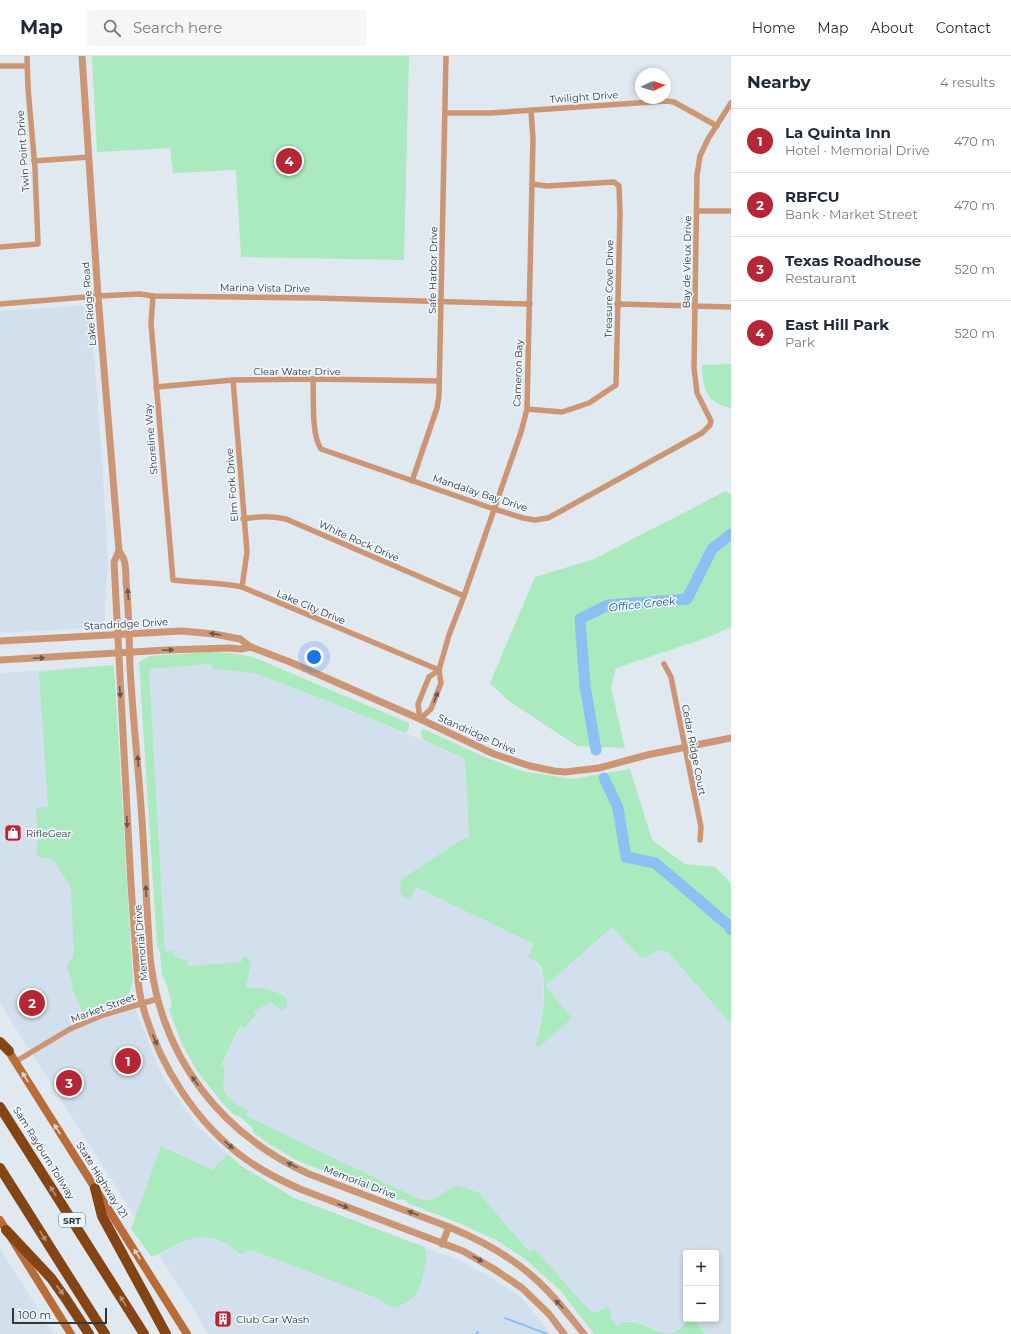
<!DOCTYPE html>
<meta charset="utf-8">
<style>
body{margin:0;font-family:Montserrat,sans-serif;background:#f6f6f7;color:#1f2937}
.controls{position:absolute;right:12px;bottom:12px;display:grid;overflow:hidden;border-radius:4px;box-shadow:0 2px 6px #0003}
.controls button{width:36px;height:36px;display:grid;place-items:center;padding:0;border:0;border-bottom:1px solid #e0e1e3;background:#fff;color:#1f2937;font:20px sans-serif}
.compass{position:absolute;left:635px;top:12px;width:36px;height:36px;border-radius:50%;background:#fff;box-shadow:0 2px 6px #0003;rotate:86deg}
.scale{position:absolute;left:12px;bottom:10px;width:95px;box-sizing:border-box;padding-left:4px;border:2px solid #34373a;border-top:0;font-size:11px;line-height:14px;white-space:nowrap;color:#34373a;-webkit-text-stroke:3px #eef6fe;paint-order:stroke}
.you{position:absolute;left:314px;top:601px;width:14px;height:14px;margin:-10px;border:3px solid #fff;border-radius:50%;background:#1a73e8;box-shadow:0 0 0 6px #1a73e833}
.badge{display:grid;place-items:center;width:26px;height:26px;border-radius:50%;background:#b72635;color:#fff;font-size:13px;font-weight:700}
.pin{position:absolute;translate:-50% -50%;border:2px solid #fff;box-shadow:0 1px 4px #0006}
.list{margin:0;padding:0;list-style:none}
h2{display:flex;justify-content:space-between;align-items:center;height:52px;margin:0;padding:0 16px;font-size:17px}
h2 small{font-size:13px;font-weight:400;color:#747a83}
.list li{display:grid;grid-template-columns:26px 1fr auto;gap:12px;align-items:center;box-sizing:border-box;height:64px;padding:0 16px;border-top:1px solid #e0e1e3}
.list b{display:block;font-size:15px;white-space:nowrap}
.list p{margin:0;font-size:13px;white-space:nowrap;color:#747a83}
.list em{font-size:13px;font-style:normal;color:#747a83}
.icon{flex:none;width:22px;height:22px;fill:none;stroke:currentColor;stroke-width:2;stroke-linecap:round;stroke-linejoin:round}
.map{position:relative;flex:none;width:731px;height:1278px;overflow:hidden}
header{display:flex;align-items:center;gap:24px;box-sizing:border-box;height:56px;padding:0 20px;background:#fff;border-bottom:1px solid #e0e1e3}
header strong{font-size:19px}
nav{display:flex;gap:22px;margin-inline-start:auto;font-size:14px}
.search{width:280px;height:36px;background:#f6f6f7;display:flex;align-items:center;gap:10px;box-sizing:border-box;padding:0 14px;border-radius:4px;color:#747a83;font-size:15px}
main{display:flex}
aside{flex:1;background:#fff}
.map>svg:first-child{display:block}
.built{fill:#d2dfec}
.green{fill:#abe9be}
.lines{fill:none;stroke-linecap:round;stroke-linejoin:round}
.stream{stroke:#8bc0f3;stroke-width:2}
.river{stroke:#8bc0f3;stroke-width:11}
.minor{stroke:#cc9675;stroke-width:5.5}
.tertiary{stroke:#cc9675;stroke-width:7}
.secondary{stroke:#ba6c38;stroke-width:8}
.motorway{stroke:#844414;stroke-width:10}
.oneway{fill:#69584f}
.oneway2{fill:#e1d4cc}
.oneway3{fill:#b4947d}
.labels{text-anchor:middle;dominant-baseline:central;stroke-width:3.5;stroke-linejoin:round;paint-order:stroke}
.shield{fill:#eef6fe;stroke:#6c7075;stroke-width:1}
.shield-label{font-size:9px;font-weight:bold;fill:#34373a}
.street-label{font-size:10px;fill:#34373a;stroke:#eef6fe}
.poi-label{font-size:10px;fill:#34373a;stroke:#eef6fe;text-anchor:start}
.water-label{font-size:11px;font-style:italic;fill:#0a5790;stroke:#eef6fe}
</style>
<header>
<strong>Map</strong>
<div class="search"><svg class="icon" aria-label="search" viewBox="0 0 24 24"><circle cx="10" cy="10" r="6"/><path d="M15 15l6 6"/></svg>Search here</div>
<nav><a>Home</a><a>Map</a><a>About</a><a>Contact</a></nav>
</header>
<main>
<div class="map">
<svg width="731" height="1278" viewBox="0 0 731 1278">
<rect width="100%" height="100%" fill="#e1e9f0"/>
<g class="built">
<polygon points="90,249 102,404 108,506 104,571 0,577 0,255"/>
<polygon points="211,608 212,613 254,617 323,643 455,698 465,704 469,781 416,831 534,888 538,907 543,920 543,934 542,959 535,990 540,991 545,930 612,870 640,902 646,901 658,894 662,894 668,896 731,968 731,1278 706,1278 696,1267 699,1263 716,1263 716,1197 686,1197 686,1263 691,1263 676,1274 670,1277 662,1276 633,1265 627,1265 616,1269 610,1260 610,1257 605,1252 599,1256 593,1256 589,1254 535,1193 529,1197 479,1137 447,1134 442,1139 433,1144 419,1143 245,1060 247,1055 231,1045 227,1039 222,1026 225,1012 221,1009 241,970 249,965 253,955 272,946 275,951 282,954 284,939 271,935 246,931 247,918 242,906 188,910 186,904 178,902 172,896 165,895 149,613"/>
<polygon points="110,609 131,941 162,1020 197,1070 241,1110 294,1142 464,1206 519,1239 551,1278 209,1278 0,947 0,617"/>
<polygon points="0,1192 53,1278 0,1278"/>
</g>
<g class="green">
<polygon points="92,0 409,0 404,204 241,201 236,114 173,117 170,92 97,96"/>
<path d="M731 308V352C705 346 703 333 702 309Z"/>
<polygon points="726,435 731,439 731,571 709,581 616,612 611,631 625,692 577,690 509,645 490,627 535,521 594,503"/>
<path d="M209 596 231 597 253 601 409 667V672L406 677 323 643 254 617 212 613 211 608 149 613 165 895H172C175 903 181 902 188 905V910L242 906V901H247L251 906C250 916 247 921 246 931 259 932 279 934 287 943 287 949 287 952 282 954L275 950 272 946 254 955 256 960 251 963 245 972 240 970 221 1009 225 1012C220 1037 226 1043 248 1055L246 1060 419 1143C433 1145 436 1143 446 1135 449 1132 454 1131 458 1129L479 1137 529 1196 535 1193 589 1254C598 1259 601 1253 608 1251L611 1255 610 1260 616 1269C638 1258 650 1278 670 1277 679 1276 683 1267 690 1263 693 1262 697 1263 699 1263L696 1267 705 1278H594L561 1235 525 1203 496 1184 461 1168 410 1148 403 1143 398 1144 298 1105 271 1089 254 1077 252 1071 240 1061 233 1058 222 1046 197 1015 182 988 169 954 172 950 167 929 162 919 160 896 157 890 139 606 150 600Z"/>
<path d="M114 609 132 913C138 942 112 954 87 958L83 957 73 935 72 925 67 911 68 907 73 902 74 896 71 831 54 805 48 802H41L37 799 36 793 38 784 36 752 48 751 39 616Z"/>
<path d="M424 673 482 700 522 715 572 723 630 713 652 784 685 808 715 811 728 824 731 829V968L668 896C652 889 651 905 640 901L612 871 545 930 572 962 539 991 535 990C537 980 541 970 542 960 544 948 546 917 539 908 536 905 532 903 528 901L534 888 416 831 410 842 408 843 403 841C400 835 399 829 402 823L464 782 469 781 465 704 455 698 425 685 422 681 420 676Z"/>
<path d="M161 1090 212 1114 228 1098 241 1110 294 1142 424 1191C428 1202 426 1204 424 1215 419 1237 416 1243 395 1252L389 1250 382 1244 252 1194 240 1198C207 1168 186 1183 152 1201L131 1173Z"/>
</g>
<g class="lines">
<g class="stream">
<polyline points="505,1262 547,1278"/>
<polyline points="476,1278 478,1276"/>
</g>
<g class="river">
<polyline points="596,694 585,630 580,563 608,549 687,543 712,493 731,478"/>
<polyline points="604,722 618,752 626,801 655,807 728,869 731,874"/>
</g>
<g class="minor">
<polyline points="0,10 27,10"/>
<polyline points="445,57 490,57 667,45 674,46 717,70"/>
<polyline points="34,105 89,101"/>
<polyline points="697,155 731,155"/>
<polyline points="0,191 38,188 35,112 28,32 27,0"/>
<path d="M153 240 151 267 173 524C196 527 219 526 242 531L439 614"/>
<polyline points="0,248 98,240 140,238 153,240 315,242 530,248"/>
<polyline points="617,248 731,251"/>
<path d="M313 323C314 341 311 379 321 393L494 453 523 462 535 464 548 462 561 455 702 377 710 369 711 365 697 337 694 312 697 119 700 100 708 83 731 47"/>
<polyline points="233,324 247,496 242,531"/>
<polyline points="156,331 233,324 313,323 439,325"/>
<polyline points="527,353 562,356 589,347 616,329 620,158 619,130 614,126 547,130 532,128"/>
<polyline points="412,425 437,352 439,340 446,0"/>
<path d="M243 463C258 460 271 460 286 463L464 540"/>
<polyline points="664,608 671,621 701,771 700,784"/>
<polyline points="420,663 431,653 441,627 439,614 449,579 464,540 521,376 527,353 533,83 531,54"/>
<polyline points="420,663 418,648 429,621 439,614"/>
<polyline points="15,1006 70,973 103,959 157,943"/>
</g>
<g class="tertiary">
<path d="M82 0 98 240 119 495 114 506 131 829 137 914C138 925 139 937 142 947 158 1008 196 1068 247 1104 264 1116 282 1125 300 1133L463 1195 494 1213 522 1232 549 1258 564 1278"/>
<path d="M119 495C121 498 123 501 124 504 126 510 126 518 126 525 129 553 129 582 130 611 133 668 140 724 143 781 145 810 146 839 148 868 149 881 149 896 151 909 164 1005 222 1078 309 1118L449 1171C478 1183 507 1198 531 1219 551 1236 567 1257 584 1278"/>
<polyline points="0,585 182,575 214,578 240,583 251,591 290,606 420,663 494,698 530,710 554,715 565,716 599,712 647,699 731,682"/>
<polyline points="0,604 166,594 229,592 241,593 251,591"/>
<polyline points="442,1188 449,1171"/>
</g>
<g class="secondary">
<polyline points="6,991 187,1278"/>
<polyline points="0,1164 71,1278"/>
</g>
<g class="motorway">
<polyline points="0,986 9,995"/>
<polyline points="0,1051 144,1278"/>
<polyline points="0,1112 105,1278"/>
<polyline points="95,1132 102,1160 166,1278"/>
<polyline points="6,1174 51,1222 66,1243 89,1278"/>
</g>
</g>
<defs><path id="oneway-solid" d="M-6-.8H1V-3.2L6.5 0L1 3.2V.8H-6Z"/></defs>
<g class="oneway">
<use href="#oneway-solid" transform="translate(128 538) rotate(-94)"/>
<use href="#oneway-solid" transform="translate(215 578) rotate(-171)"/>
<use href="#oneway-solid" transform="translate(168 594) rotate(-3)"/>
<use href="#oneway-solid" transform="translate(39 602) rotate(-3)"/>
<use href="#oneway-solid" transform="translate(120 636) rotate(87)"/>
<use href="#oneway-solid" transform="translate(436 641) rotate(-69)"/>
<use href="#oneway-solid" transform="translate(138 705) rotate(-95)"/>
<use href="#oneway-solid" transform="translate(127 766) rotate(87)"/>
<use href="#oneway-solid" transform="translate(146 835) rotate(-93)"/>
<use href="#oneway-solid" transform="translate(155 984) rotate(66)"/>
<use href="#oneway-solid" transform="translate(195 1025) rotate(-126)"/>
<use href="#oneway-solid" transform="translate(229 1089) rotate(40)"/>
<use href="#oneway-solid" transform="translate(292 1109) rotate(-152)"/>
<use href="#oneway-solid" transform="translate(343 1150) rotate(21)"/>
<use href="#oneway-solid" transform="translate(413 1157) rotate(-159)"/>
<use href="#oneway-solid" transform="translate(478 1203) rotate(30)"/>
<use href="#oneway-solid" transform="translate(559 1248) rotate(-132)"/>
</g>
<g class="oneway2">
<use href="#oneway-solid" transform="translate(25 1021) rotate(-122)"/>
<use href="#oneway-solid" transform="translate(57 1073) rotate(-123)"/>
<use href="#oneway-solid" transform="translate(137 1198) rotate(-122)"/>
</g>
<g class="oneway3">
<use href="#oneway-solid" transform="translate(53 1135) rotate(-122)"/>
<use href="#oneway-solid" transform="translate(43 1180) rotate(58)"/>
<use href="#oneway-solid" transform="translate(60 1234) rotate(53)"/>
<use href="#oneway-solid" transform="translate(123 1245) rotate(-122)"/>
</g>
<defs>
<symbol id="shop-square" viewBox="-11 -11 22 22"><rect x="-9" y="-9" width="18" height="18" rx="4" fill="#b72635" stroke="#eef6fe"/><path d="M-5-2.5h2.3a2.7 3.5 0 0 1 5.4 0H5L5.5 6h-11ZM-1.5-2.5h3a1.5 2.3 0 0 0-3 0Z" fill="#fff"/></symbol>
<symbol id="building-square" viewBox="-11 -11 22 22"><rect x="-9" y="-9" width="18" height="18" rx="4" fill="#b72635" stroke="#eef6fe"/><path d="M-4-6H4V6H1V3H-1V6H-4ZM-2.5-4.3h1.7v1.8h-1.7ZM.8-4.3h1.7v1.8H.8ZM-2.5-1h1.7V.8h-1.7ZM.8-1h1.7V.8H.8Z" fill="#fff"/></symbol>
</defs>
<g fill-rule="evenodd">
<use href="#shop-square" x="3" y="767" width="20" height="20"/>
<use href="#building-square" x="213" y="1253" width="20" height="20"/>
</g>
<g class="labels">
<rect class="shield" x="59" y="1157" width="26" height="14" rx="3"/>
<g class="shield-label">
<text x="72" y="1164">SRT</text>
</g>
<g class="street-label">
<text transform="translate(584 41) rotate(-4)">Twilight Drive</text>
<text transform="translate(23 95) rotate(-94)">Twin Point Drive</text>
<text transform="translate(687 206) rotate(-89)">Bay de Vieux Drive</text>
<text transform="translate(433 214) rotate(-89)">Safe Harbor Drive</text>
<text transform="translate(265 232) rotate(1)">Marina Vista Drive</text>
<text transform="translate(609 233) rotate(-89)">Treasure Cove Drive</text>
<text transform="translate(89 248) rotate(-95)">Lake Ridge Road</text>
<text x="297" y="315">Clear Water Drive</text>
<text transform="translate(518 317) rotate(-88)">Cameron Bay</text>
<text transform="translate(151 383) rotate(-95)">Shoreline Way</text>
<text transform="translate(232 429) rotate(-94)">Elm Fork Drive</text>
<text transform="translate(480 437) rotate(18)">Mandalay Bay Drive</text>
<text transform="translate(359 485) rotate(24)">White Rock Drive</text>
<text transform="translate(311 551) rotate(23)">Lake City Drive</text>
<text transform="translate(126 568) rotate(-3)">Standridge Drive</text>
<text transform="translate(477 678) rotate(24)">Standridge Drive</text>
<text transform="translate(694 694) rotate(79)">Cedar Ridge Court</text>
<text transform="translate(141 887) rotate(-95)">Memorial Drive</text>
<text transform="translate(103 952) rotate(-20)">Market Street</text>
<text transform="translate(44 1097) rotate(58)">Sam Rayburn Tollway</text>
<text transform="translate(102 1124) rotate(58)">State Highway 121</text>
<text transform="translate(360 1126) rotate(21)">Memorial Drive</text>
</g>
<g class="poi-label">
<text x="26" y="777">RifleGear</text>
<text x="236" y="1263">Club Car Wash</text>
</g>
<g class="water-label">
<text transform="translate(642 548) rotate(-6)">Office Creek</text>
</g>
</g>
</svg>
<div class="controls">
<button>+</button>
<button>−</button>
</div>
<svg class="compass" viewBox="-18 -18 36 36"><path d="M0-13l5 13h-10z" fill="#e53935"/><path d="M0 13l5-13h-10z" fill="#747a83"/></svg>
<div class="scale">100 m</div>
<div class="you"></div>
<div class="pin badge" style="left:128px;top:1005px">1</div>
<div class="pin badge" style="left:32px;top:947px">2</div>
<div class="pin badge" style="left:69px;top:1027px">3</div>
<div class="pin badge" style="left:289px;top:105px">4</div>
</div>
<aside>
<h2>Nearby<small>4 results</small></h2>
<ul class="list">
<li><span class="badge">1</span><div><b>La Quinta Inn</b><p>Hotel · Memorial Drive</p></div><em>470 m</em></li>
<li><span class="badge">2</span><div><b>RBFCU</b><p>Bank · Market Street</p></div><em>470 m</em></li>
<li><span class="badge">3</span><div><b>Texas Roadhouse</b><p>Restaurant</p></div><em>520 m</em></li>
<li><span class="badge">4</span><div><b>East Hill Park</b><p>Park</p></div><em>520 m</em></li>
</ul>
</aside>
</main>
